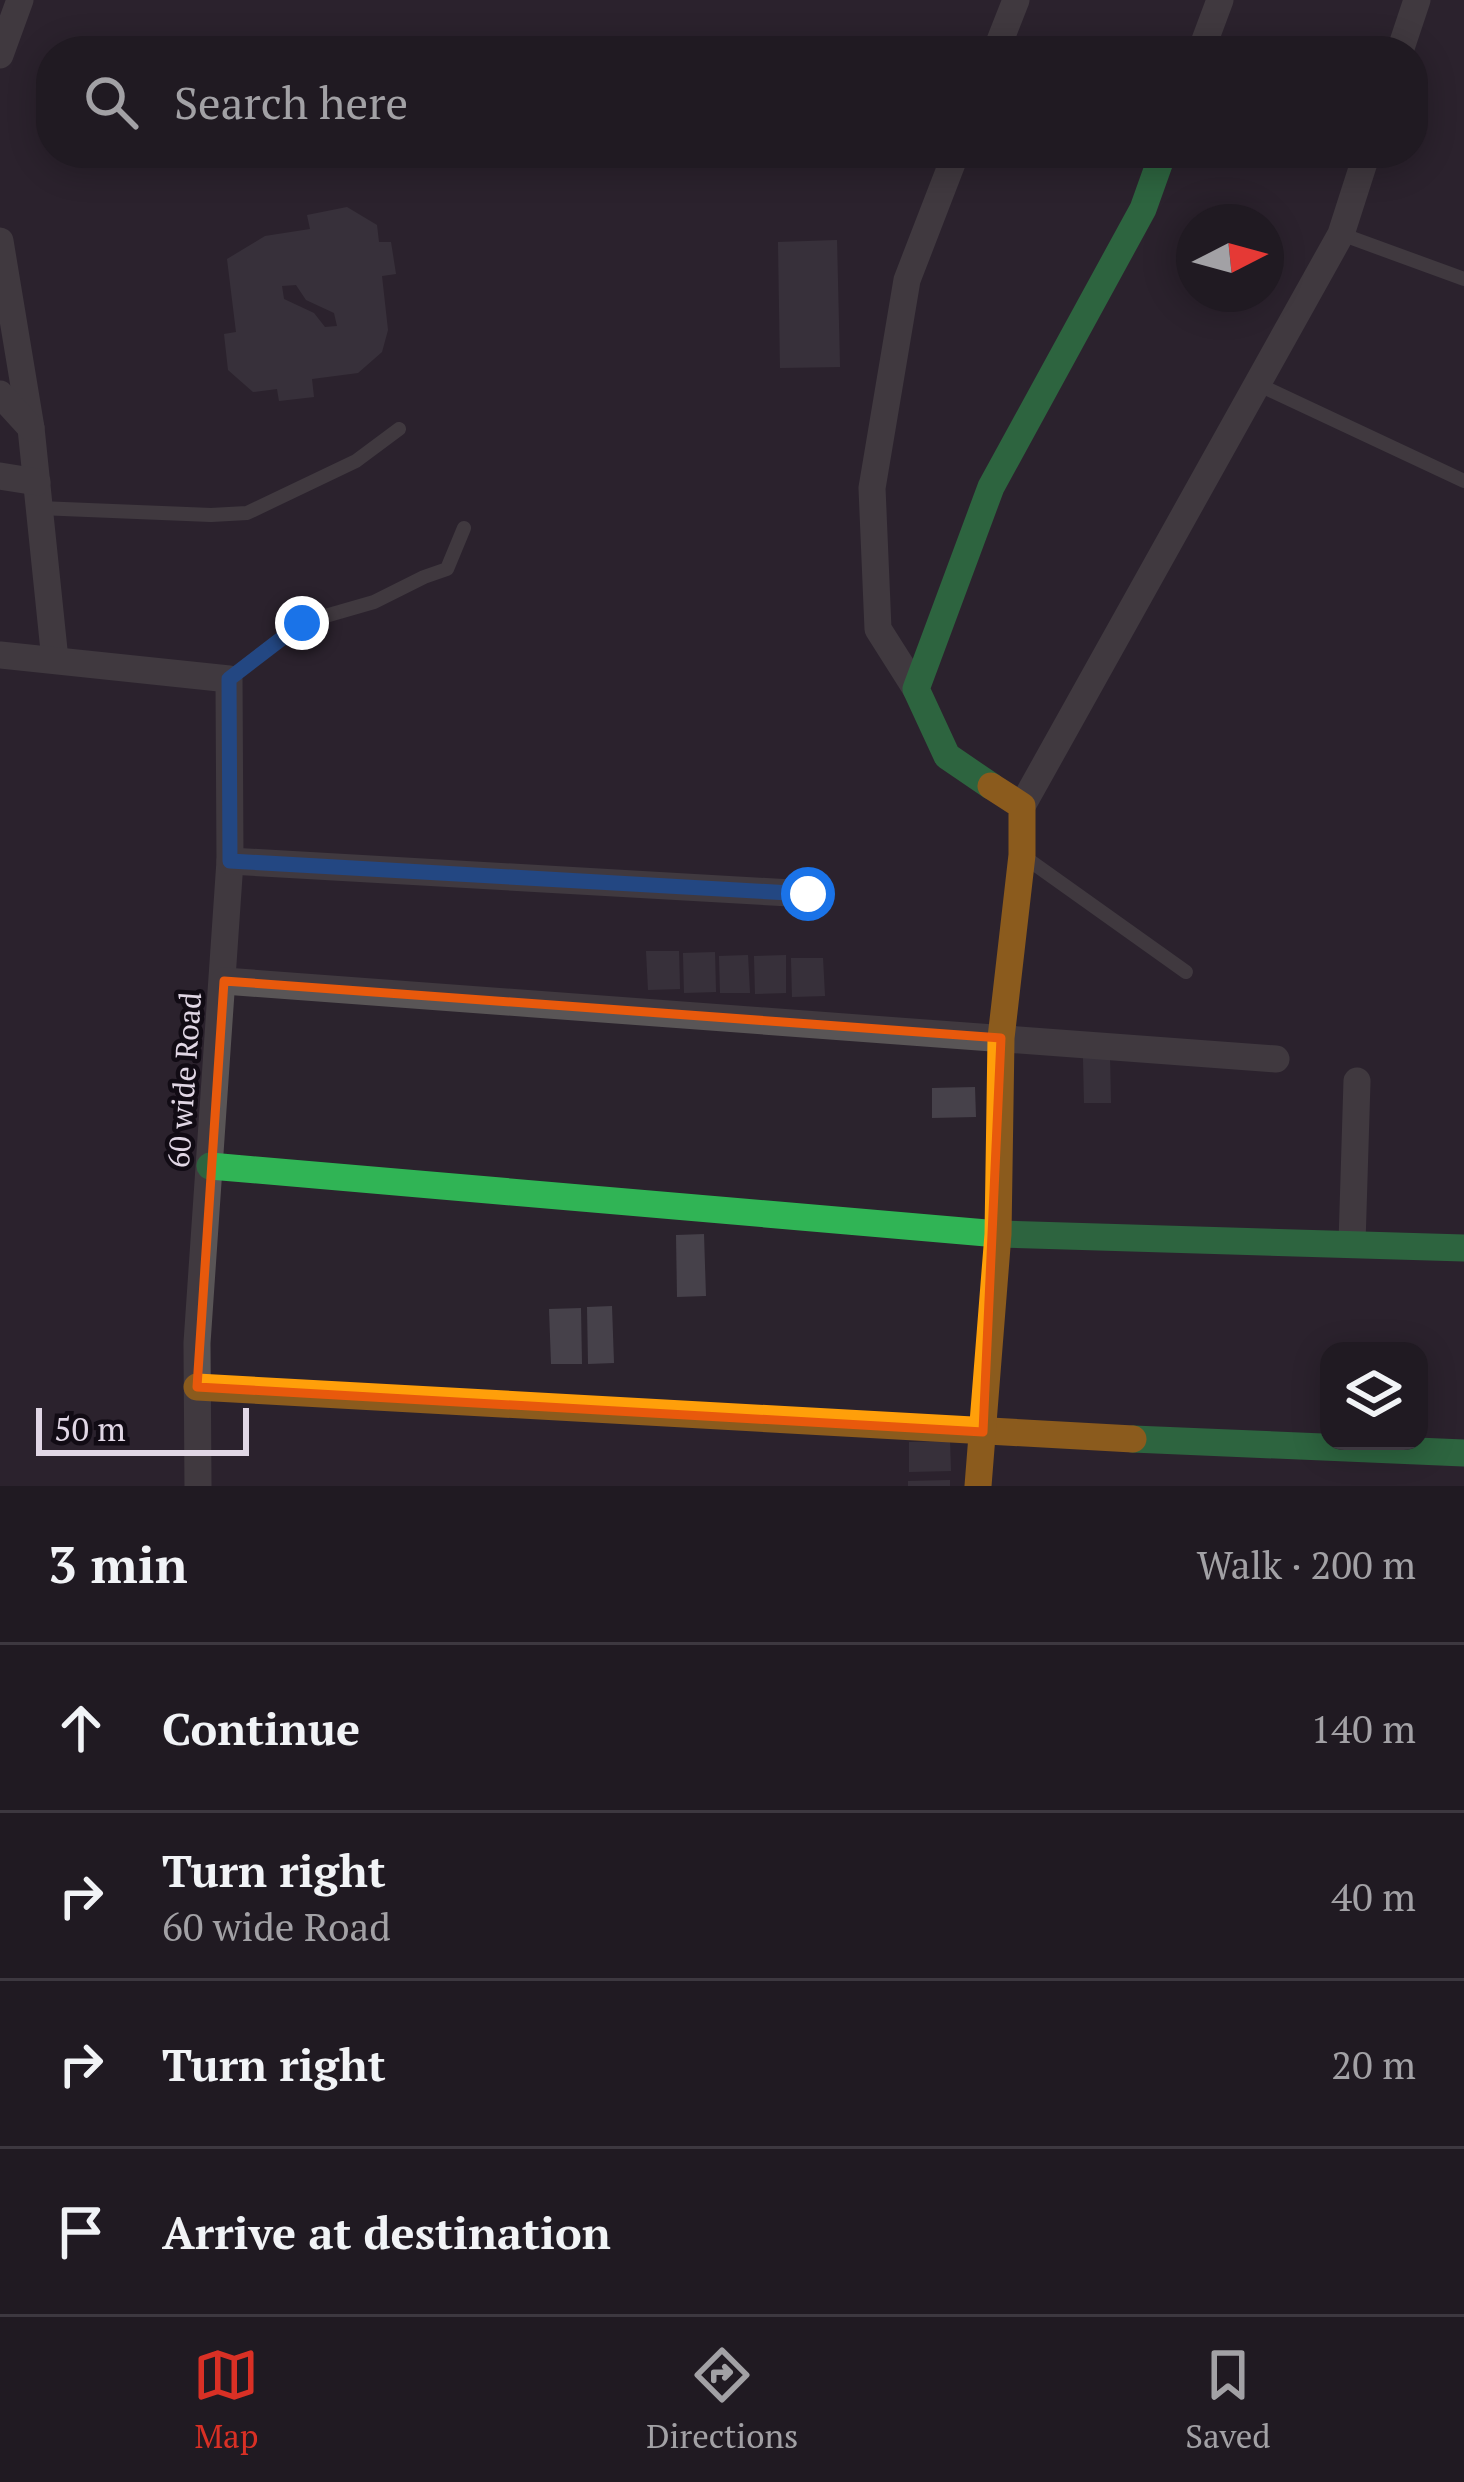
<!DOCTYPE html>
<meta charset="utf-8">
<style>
body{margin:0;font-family:"PT Serif",serif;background:#2d272f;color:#f1f3f6}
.controls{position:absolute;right:36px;bottom:36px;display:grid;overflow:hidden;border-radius:24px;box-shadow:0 6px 30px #0003}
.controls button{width:108px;height:108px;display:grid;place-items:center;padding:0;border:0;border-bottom:3px solid #3d3840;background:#201a22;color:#f1f3f6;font:60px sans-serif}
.compass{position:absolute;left:1176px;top:204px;width:108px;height:108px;border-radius:50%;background:#201a22;box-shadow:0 6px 30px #0003;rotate:84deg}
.scale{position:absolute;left:36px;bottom:30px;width:213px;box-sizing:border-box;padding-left:12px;border:6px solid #e1d7e5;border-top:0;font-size:33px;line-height:42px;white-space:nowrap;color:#e1d7e5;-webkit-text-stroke:9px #110b14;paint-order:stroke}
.stop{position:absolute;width:36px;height:36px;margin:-27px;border:9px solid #1a73e8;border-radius:50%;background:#fff}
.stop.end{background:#1a73e8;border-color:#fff;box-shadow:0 3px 12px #0008}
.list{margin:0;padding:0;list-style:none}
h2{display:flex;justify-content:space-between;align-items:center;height:156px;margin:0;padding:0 48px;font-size:51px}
h2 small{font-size:39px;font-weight:400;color:#a2a1a5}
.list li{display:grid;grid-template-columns:78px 1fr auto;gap:36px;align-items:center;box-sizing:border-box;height:168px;padding:0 48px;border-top:3px solid #3d3840}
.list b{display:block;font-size:45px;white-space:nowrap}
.list p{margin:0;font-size:39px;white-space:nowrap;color:#a2a1a5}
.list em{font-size:39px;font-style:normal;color:#a2a1a5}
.icon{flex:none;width:66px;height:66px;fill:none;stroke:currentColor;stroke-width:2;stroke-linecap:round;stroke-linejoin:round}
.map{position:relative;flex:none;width:1464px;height:1486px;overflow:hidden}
.search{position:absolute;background:#201a22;box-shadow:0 6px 30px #0003;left:36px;right:36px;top:36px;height:132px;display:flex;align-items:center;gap:30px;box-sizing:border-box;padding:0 42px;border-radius:48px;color:#a2a1a5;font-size:45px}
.sheet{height:828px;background:#201a22}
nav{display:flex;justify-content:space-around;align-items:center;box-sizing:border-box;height:168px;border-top:3px solid #3d3840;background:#201a22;font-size:33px;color:#a2a1a5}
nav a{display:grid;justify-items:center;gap:6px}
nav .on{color:#d93025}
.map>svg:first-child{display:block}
.building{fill:#46414a;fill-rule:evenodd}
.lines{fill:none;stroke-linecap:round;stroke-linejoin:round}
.lane{stroke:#595556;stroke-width:14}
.street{stroke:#595556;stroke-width:27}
.fast{stroke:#30b455;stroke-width:27}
.slow{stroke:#ff9f0a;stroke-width:27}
.route{stroke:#1a73e8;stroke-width:15}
.marked{fill:none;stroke:#e8590c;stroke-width:9;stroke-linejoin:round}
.labels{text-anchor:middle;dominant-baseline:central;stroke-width:9;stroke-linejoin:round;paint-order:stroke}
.street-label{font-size:30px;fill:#e1d7e5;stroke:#110b14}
</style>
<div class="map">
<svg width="1464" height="1486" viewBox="0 0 1464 1486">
<rect width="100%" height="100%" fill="#2b232d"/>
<g class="building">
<path d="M347 207 377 225 379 242H391L396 274 382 276 388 330 382 352 358 373 312 379 314 397 279 401 277 389 253 392 228 370 224 334 236 332 227 259 265 236 310 229 307 215ZM296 285 306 300 334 313 337 326 325 327 314 313 284 299 282 286Z"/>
<polygon points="837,240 840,367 780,368 778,242"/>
<polygon points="646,951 679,951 680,989 648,990"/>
<polygon points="715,952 716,992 684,993 683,953"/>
<polygon points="748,955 750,993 720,993 719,956"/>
<polygon points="786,955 786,993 755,994 754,956"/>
<polygon points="791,958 823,958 825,996 792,997"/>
<polygon points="1083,1057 1110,1057 1111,1103 1084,1103"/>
<polygon points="975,1087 976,1117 932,1118 932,1088"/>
<polygon points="704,1234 706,1296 677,1297 676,1235"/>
<polygon points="612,1306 614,1363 588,1364 587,1307"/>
<polygon points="581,1308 582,1364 551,1364 549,1309"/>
<polygon points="950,1441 951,1471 909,1472 909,1442"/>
<polygon points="950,1480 950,1486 908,1486 908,1481"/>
</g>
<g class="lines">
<g class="lane">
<polyline points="1341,234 1464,279"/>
<polyline points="1257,384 1464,481"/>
<polyline points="39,508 211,515 247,513 356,461 399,429"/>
<polyline points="229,679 301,623 374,602 424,577 447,569 464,528"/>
<polyline points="1026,858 1186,972"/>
</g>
<g class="street">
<polyline points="996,51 1016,0"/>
<polyline points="1201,51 1220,0"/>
<polyline points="1400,51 1417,0"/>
<polyline points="0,55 20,0"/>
<polyline points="0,241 31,428 55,660"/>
<polyline points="0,394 31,428"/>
<polyline points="0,476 37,482"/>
<polyline points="0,655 229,679 230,861 197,1343 198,1486"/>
<polyline points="916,689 878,629 872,488 907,280 956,153"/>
<polyline points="1022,806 1341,234 1367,153"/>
<polyline points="230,861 808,894"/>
<polyline points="224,981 1276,1059"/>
<polyline points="1352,1243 1357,1081"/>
</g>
<g class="fast">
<polyline points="991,786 947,756 916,689 991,487 1143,209 1163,153"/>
<polyline points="210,1166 998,1234 1464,1248"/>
<polyline points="1133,1439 1464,1453"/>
</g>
<g class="slow">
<polyline points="197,1387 1133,1439"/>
<polyline points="978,1486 998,1234 1001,1038 1022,855 1022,806 991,786"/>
</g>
</g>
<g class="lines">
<polyline class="route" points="302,623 229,679 230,861 808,894"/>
</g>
<path d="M0 0H1464V1486H0ZM224 981 1001 1038 983 1432 197 1387Z" fill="#2b232d" fill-opacity=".55" fill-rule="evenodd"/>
<path class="marked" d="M224 981 1001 1038 983 1432 197 1387Z"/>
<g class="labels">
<g class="street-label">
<text transform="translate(184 1080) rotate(-86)">60 wide Road</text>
</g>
</g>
</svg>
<div class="controls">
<button><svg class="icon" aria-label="layers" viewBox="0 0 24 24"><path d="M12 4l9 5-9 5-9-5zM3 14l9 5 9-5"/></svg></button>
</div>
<svg class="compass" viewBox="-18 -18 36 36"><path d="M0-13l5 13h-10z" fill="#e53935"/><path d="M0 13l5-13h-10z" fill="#a2a1a5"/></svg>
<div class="scale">50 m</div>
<div class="stop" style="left:808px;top:894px"></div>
<div class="stop end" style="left:302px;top:623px"></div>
<div class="search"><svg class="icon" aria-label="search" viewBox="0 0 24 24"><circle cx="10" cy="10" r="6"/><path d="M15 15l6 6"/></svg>Search here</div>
</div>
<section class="sheet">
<h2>3 min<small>Walk · 200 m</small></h2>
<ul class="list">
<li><svg class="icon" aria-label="ahead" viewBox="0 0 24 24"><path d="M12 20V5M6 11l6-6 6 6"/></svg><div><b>Continue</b></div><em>140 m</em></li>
<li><svg class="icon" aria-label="right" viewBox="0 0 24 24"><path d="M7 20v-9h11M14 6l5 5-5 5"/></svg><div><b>Turn right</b><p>60 wide Road</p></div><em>40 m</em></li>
<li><svg class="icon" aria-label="right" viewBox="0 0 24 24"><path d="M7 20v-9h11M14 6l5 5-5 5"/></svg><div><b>Turn right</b></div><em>20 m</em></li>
<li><svg class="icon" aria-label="arrive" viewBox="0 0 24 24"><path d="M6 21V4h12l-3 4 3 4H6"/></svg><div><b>Arrive at destination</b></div></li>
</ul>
</section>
<nav>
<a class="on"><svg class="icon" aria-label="map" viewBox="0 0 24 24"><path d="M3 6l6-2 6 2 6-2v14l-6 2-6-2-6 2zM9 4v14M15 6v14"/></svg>Map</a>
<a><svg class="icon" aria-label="directions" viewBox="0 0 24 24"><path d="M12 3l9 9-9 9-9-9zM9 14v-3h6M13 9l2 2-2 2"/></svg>Directions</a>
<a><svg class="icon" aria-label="saved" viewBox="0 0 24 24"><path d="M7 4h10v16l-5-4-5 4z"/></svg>Saved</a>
</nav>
